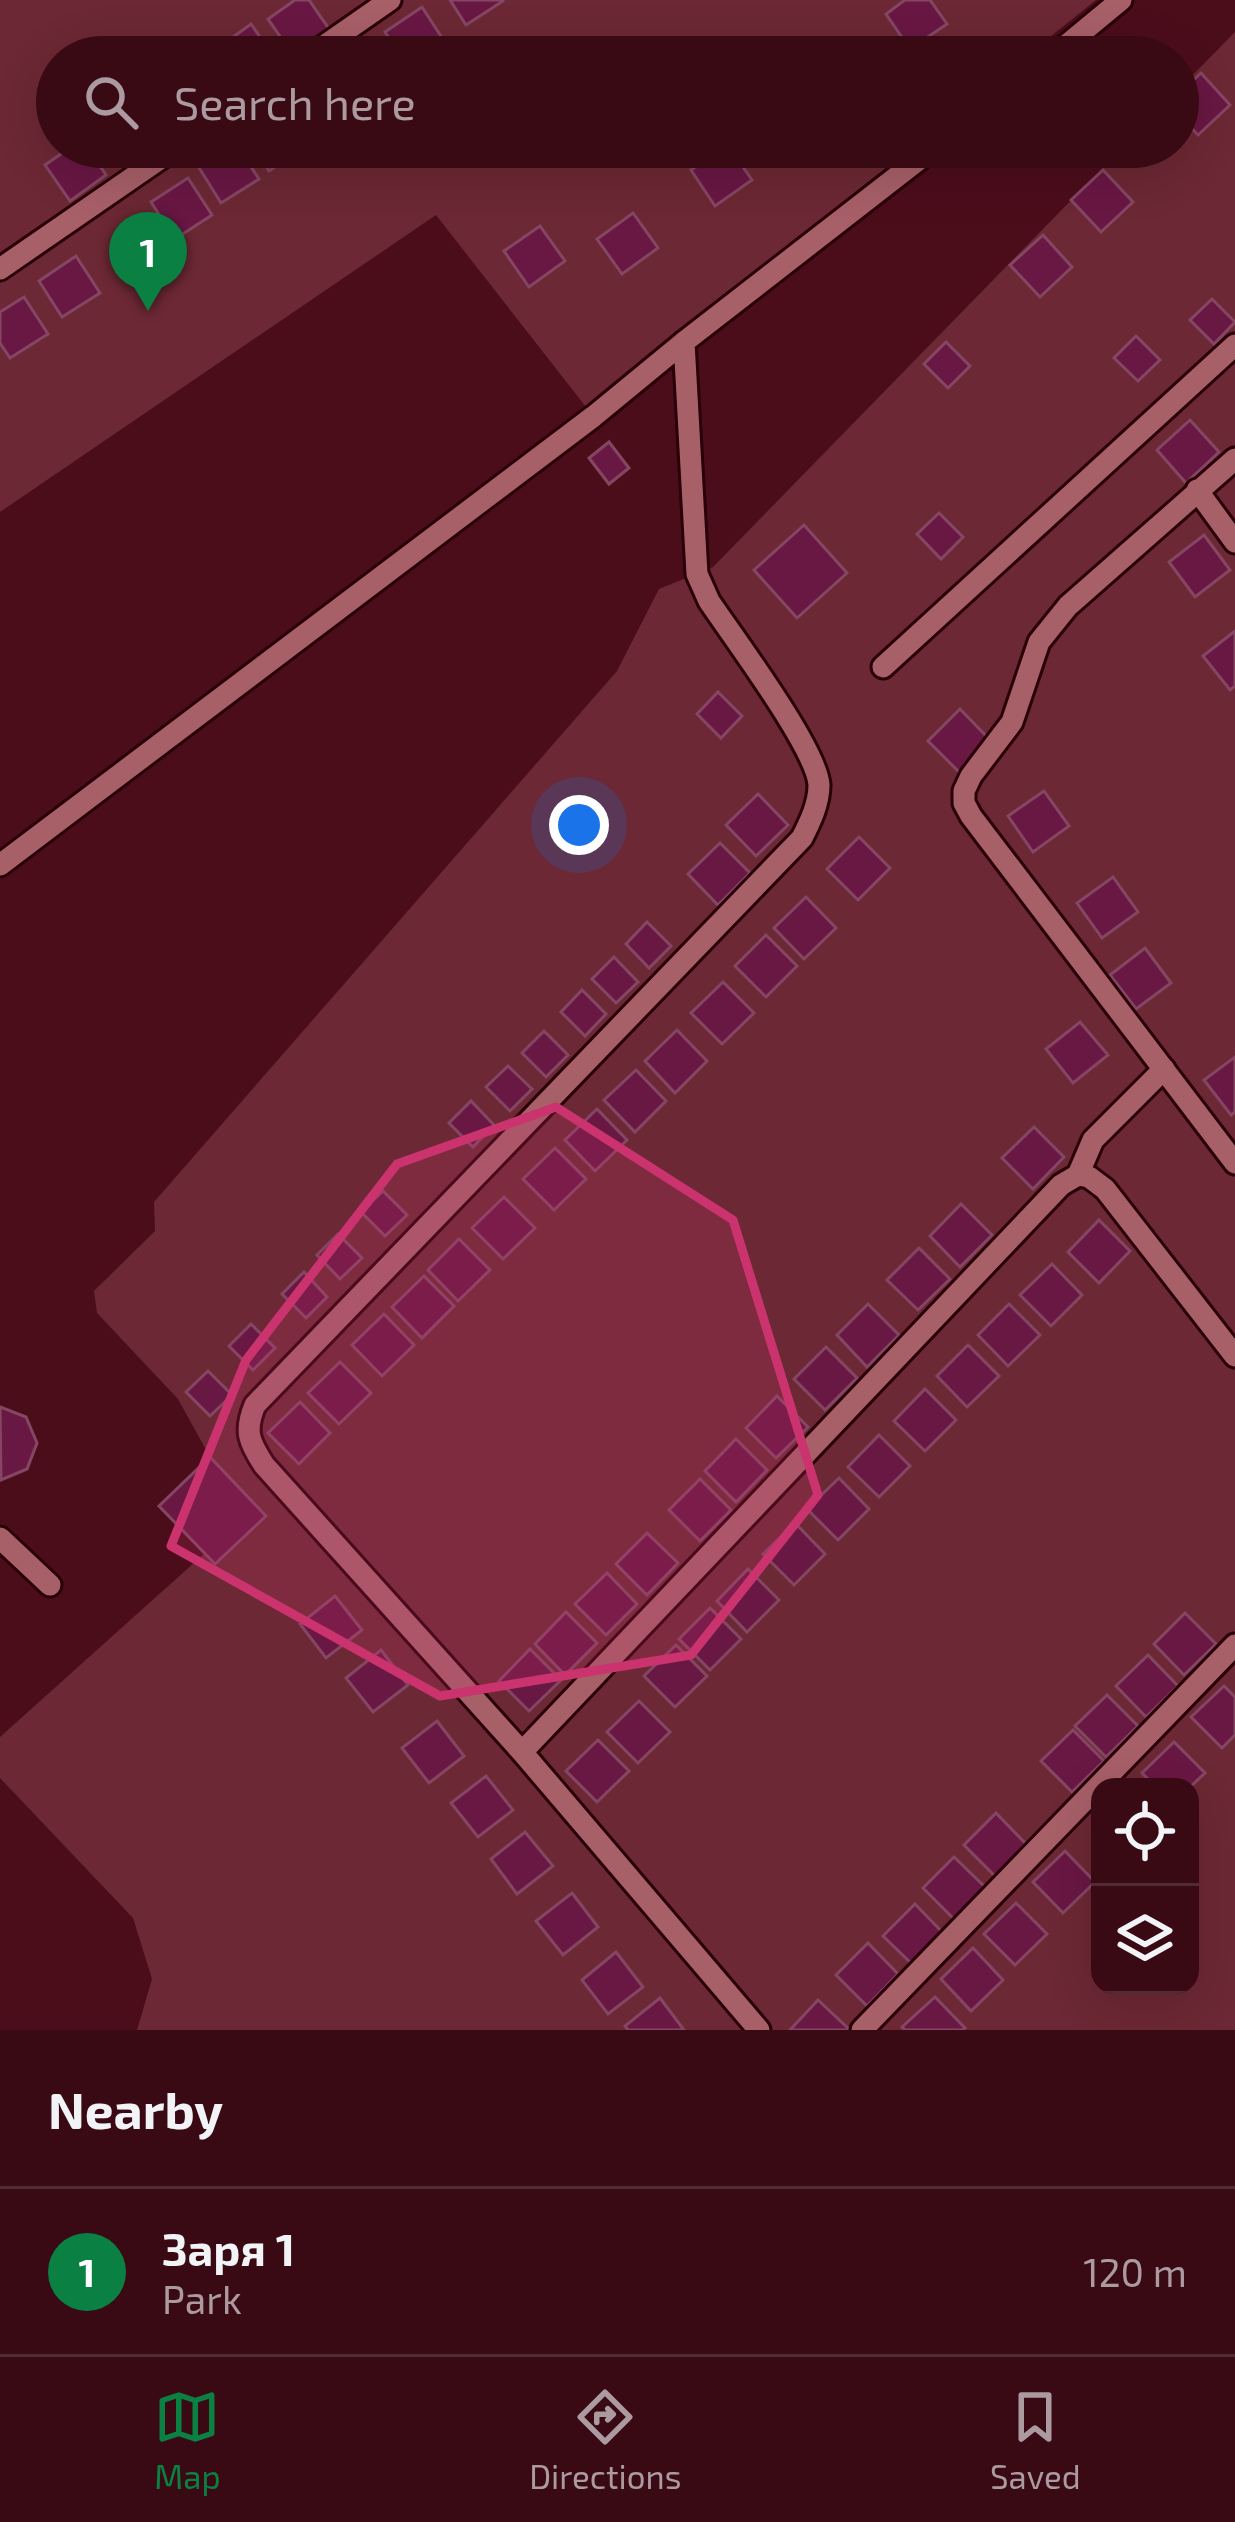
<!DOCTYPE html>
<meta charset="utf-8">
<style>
body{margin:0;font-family:"Exo 2",sans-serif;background:#441822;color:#f1f3f6}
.controls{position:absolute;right:36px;bottom:36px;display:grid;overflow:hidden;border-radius:24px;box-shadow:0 12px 48px #0002}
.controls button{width:108px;height:108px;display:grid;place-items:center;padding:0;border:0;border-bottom:3px solid #532b34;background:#390a14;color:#f1f3f6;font:60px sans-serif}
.you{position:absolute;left:579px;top:825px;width:42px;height:42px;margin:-30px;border:9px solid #fff;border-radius:50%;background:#1a73e8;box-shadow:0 0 0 18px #1a73e833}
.badge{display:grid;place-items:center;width:78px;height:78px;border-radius:50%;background:#0b8043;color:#fff;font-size:39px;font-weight:700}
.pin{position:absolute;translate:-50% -99px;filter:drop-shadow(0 3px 6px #0008)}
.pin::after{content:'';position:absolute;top:63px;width:42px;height:36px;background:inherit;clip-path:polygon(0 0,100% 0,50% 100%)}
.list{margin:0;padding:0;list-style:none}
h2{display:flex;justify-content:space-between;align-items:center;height:156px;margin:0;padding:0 48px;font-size:51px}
h2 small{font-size:39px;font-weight:400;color:#ab9aa0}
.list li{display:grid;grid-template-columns:78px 1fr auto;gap:36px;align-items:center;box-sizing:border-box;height:168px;padding:0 48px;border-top:3px solid #532b34}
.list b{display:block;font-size:45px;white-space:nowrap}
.list p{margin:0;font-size:39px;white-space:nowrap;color:#ab9aa0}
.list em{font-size:39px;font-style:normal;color:#ab9aa0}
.icon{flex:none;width:66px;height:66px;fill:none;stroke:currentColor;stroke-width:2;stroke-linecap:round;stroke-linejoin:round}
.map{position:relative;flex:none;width:1235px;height:2030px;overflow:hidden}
.search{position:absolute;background:#390a14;box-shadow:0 12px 48px #0002;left:36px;right:36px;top:36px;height:132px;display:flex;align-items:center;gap:30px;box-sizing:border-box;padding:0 42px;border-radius:66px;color:#ab9aa0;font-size:45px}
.sheet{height:324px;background:#390a14}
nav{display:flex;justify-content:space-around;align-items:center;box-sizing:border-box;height:168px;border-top:3px solid #532b34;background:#390a14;font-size:33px;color:#ab9aa0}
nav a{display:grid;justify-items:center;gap:6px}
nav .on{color:#0b8043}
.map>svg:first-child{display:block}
.green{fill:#6c2834;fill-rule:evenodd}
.building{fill:#691743;stroke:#854663;stroke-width:3}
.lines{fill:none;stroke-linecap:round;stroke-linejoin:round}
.service-casing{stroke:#2a0008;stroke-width:27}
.service{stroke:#a75f68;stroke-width:21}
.marked{fill:#ca336d;fill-opacity:0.2;stroke:#ca336d;stroke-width:9;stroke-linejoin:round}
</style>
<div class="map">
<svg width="1235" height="2030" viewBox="0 0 1235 2030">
<rect width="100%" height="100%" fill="#4c0d1b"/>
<g class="green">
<polygon points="0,0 1096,0 1025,57 57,57 57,147 912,147 586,407 436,215 0,512"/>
<path d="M1235 32V2030H137L152 1979 133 1918 0 1778V1737L205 1553 216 1563 266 1516 210 1457 178 1399 97 1313 94 1291 155 1231 154 1202 617 671 659 589 713 567 1123 147H1178V90ZM1100 1787H1190V1985H1100Z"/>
</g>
<g class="building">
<polygon points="295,0 309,0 329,29 293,55 268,19"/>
<polygon points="450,0 503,0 503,1 466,25"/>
<polygon points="905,0 930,0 947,24 910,49 886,14"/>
<polygon points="422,7 446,44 426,57 401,57 385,32"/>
<polygon points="251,24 274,57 220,57 215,50"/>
<polygon points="1201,73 1230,105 1198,135 1178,114 1178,94"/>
<polygon points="71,147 87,147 106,175 70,201 45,165"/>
<polygon points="227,147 238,147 259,179 221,203 198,166"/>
<polygon points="254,147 305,147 269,171"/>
<polygon points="723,147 729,147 752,180 715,206 691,170"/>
<polygon points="1103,170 1133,202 1101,232 1071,200"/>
<polygon points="188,178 212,215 175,239 151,202"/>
<polygon points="633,213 658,248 622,274 597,239"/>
<polygon points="540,226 565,261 529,287 504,251"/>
<polygon points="1043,235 1072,267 1040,297 1010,265"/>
<polygon points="76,256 100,293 62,317 39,281"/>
<polygon points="24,297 48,334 10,358 0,343 0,312"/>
<polygon points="1212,299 1235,322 1214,344 1190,320"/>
<polygon points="1136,336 1160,360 1138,381 1114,358"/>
<polygon points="946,342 970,366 948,388 924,364"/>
<polygon points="1190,420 1219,452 1186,483 1157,450"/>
<polygon points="609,442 629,468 609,484 589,458"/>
<polygon points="939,513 963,537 941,559 917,534"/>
<polygon points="804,525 847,573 797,618 754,570"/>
<polygon points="1204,535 1230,570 1195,597 1169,562"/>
<polygon points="1235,631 1235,686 1230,690 1203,656"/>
<polygon points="718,692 742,716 721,738 697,714"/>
<polygon points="960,709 991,741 959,772 928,741"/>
<polygon points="1044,791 1069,826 1033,852 1008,816"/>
<polygon points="758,794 788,825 756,856 726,825"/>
<polygon points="859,837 890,868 858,900 827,869"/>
<polygon points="720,843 750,873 718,905 688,874"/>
<polygon points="1113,877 1138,912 1102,938 1077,903"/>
<polygon points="806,897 836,928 804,959 774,928"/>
<polygon points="647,922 671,946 649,968 626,944"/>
<polygon points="766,935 797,966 766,997 735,966"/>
<polygon points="1145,948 1171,983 1136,1009 1110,975"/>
<polygon points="614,957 638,982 616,1003 592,979"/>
<polygon points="723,982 754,1013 722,1044 691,1013"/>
<polygon points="582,990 606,1014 585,1036 561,1012"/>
<polygon points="1080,1022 1108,1055 1073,1083 1046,1049"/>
<polygon points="677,1030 707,1061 675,1093 645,1061"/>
<polygon points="544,1031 568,1055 546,1077 522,1053"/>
<polygon points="1235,1057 1235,1112 1231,1115 1204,1080"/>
<polygon points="508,1066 532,1089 510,1111 486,1087"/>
<polygon points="636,1070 666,1101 635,1132 604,1100"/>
<polygon points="471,1101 494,1125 473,1147 449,1123"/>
<polygon points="597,1109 627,1140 595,1171 565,1140"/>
<polygon points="1034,1127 1064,1157 1033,1189 1002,1158"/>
<polygon points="555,1148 586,1179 554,1210 523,1179"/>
<polygon points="383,1191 407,1215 385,1236 361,1212"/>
<polygon points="504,1197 535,1228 503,1259 472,1228"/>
<polygon points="961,1204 992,1235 960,1267 930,1236"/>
<polygon points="1099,1220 1130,1251 1099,1283 1068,1252"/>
<polygon points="338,1234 362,1258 340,1279 317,1255"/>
<polygon points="459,1239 490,1270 458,1301 428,1270"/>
<polygon points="919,1248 950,1279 918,1310 887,1280"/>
<polygon points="1052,1264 1082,1295 1051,1326 1020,1295"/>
<polygon points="304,1272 327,1297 306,1318 282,1294"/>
<polygon points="424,1276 454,1306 422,1338 392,1307"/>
<polygon points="868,1304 899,1335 867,1367 837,1335"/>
<polygon points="1009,1304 1040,1335 1008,1366 978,1335"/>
<polygon points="384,1314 414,1345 382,1376 352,1345"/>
<polygon points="251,1324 275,1348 253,1370 229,1346"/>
<polygon points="968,1345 999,1376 967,1407 937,1376"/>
<polygon points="826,1347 857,1378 825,1410 794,1379"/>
<polygon points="340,1362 371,1393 339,1424 308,1393"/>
<polygon points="208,1371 232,1395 210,1416 186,1392"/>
<polygon points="925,1389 956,1420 925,1451 894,1421"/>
<polygon points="777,1396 808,1427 776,1458 746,1428"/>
<polygon points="300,1402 330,1433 299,1464 268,1433"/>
<polygon points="0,1407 26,1417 37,1443 27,1469 1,1480"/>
<polygon points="879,1435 910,1466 879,1497 848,1467"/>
<polygon points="736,1439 767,1470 736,1502 705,1471"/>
<polygon points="210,1457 266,1516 215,1564 159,1506"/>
<polygon points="839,1478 869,1509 838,1540 807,1509"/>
<polygon points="700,1479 731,1510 700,1541 669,1510"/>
<polygon points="795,1523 825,1554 794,1585 763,1554"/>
<polygon points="647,1533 678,1563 647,1595 616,1564"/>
<polygon points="748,1569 779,1600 747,1632 717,1601"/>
<polygon points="607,1573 637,1604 606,1635 575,1604"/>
<polygon points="335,1596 362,1630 326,1658 300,1624"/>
<polygon points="710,1608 741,1639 710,1670 679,1639"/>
<polygon points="566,1612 597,1643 565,1675 535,1644"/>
<polygon points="1185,1613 1216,1644 1184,1675 1154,1644"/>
<polygon points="676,1645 707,1676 675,1707 644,1676"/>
<polygon points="530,1649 561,1680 529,1711 499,1681"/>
<polygon points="381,1650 408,1685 373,1712 346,1678"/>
<polygon points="1148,1655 1178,1686 1146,1717 1116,1686"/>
<polygon points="1224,1686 1235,1697 1235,1735 1222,1748 1191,1717"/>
<polygon points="1107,1695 1138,1726 1106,1757 1075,1726"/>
<polygon points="639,1701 670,1732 638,1763 607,1732"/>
<polygon points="437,1721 464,1756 429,1783 402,1748"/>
<polygon points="1073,1730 1104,1761 1072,1792 1041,1761"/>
<polygon points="598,1740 629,1771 597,1802 566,1771"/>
<polygon points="1174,1742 1205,1773 1190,1787 1156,1787 1142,1773"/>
<polygon points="486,1776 513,1810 478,1837 451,1803"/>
<polygon points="996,1813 1026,1844 995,1876 964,1845"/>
<polygon points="525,1832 553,1866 517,1894 491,1859"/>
<polygon points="1065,1851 1095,1882 1063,1913 1033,1882"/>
<polygon points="954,1857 985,1887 954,1919 923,1888"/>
<polygon points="572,1893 598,1927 563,1955 536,1921"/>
<polygon points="1016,1903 1047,1934 1015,1965 984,1934"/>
<polygon points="915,1904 945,1935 914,1966 883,1936"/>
<polygon points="868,1943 898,1974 867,2006 836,1975"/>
<polygon points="973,1948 1003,1980 971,2011 941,1979"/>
<polygon points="616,1952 643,1987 608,2014 582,1980"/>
<polygon points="935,1997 965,2028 962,2030 905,2030 902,2027"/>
<polygon points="660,1998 684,2030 628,2030 625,2026"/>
<polygon points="818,2000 850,2030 790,2030"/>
</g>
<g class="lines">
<defs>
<g id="service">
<polyline points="308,57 390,0"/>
<polyline points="1052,57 1121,0"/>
<polyline points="0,269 177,147"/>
<polyline points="1235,459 1068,606 1039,642 1012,722 971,776 964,791 964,803 971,816 1235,1163"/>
<polyline points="1197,490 1235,542"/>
<polyline points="883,667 1235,345"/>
<polyline points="0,865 594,416 684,342"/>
<polyline points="1078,1175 1093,1140 1164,1069"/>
<polyline points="0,1538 50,1585"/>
<polyline points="522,1752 1061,1185 1078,1175 1089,1177 1105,1189 1235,1356"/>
<path d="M759 2030 522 1752 264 1465C249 1442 244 1431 255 1405L802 838C810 822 819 804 819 785 817 749 733 637 709 601L697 574 684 342 935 147"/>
<polyline points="862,2030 1235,1645"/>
</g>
</defs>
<use href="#service" class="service-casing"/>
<use href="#service" class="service"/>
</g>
<path class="marked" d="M556 1107 733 1220 818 1495 691 1655 440 1696 171 1546 246 1360 397 1164Z"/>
</svg>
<div class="controls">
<button><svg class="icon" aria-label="locate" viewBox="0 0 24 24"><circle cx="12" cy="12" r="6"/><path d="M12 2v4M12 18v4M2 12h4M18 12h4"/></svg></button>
<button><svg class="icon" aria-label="layers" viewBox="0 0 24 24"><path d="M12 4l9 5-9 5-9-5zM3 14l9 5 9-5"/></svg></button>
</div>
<div class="you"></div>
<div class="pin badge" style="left:148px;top:311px">1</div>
<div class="search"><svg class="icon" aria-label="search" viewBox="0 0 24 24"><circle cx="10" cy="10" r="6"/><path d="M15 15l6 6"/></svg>Search here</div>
</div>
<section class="sheet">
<h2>Nearby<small></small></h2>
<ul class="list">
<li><span class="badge">1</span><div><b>Заря 1</b><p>Park</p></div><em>120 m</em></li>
</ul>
</section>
<nav>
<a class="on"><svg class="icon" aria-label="map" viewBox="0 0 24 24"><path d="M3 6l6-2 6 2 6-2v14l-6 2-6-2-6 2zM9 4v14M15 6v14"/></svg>Map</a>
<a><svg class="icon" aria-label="directions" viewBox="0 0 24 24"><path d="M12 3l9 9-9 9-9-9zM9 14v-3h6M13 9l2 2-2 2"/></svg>Directions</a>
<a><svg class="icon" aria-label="saved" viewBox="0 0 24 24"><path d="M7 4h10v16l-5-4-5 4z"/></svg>Saved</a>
</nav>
